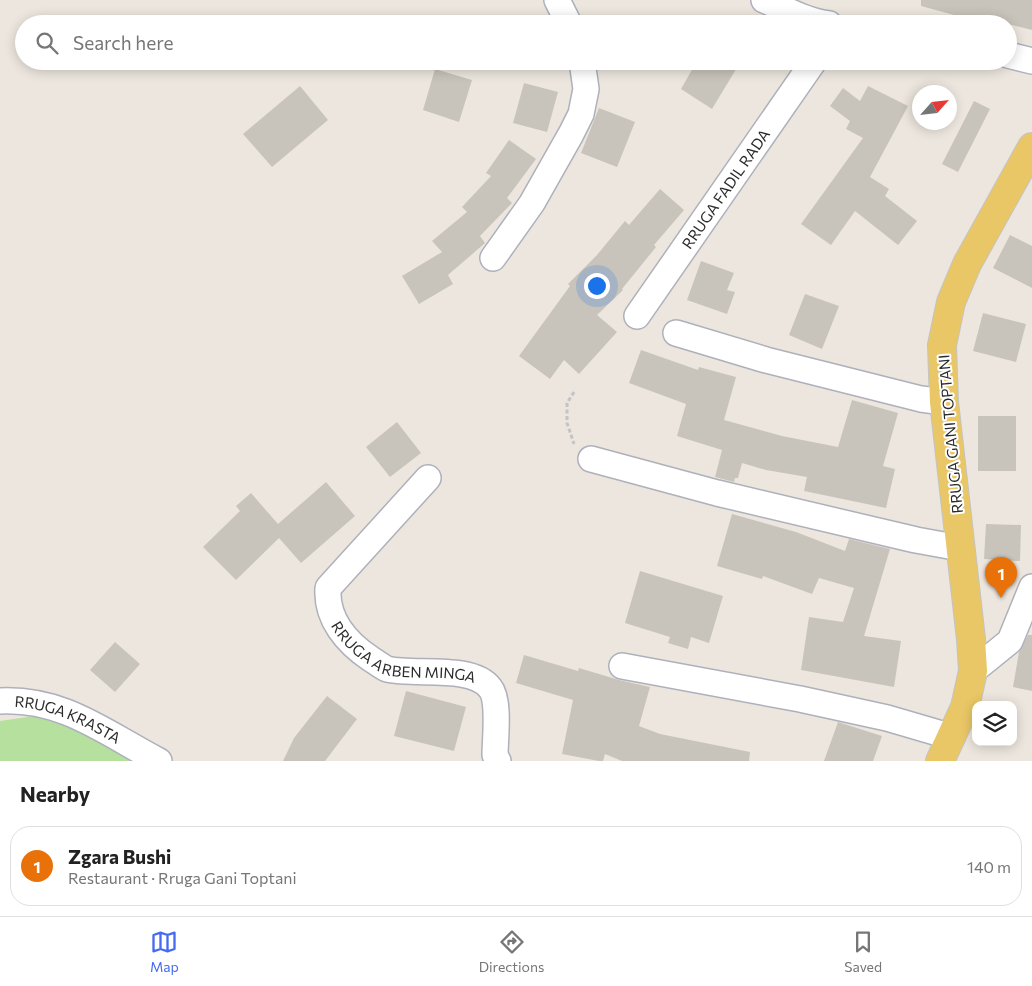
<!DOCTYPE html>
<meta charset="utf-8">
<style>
body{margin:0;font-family:Commissioner,sans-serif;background:#f2f2f2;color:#222}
.controls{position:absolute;right:15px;bottom:15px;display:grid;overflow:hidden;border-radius:10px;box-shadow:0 2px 12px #0003}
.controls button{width:45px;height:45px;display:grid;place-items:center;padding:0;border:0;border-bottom:1px solid #e0e0e0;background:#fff;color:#222;font:25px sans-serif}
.compass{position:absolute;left:912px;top:85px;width:45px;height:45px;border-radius:50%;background:#fff;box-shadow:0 2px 12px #0003;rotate:63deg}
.you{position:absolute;left:596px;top:285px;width:18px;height:18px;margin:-12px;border:4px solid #fff;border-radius:50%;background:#1a73e8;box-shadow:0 0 0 8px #1a73e833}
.badge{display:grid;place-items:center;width:32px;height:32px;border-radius:50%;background:#476bf0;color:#fff;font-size:16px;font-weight:700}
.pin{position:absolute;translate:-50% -41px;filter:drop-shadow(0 1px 2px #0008)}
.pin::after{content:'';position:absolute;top:26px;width:18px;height:15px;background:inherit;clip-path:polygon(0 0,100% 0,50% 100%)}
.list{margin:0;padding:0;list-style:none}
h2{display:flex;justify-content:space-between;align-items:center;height:65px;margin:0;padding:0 20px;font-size:21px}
h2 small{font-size:16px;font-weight:400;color:#767676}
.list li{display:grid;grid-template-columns:32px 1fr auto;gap:15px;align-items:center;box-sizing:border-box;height:80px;margin:0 10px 10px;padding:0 10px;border:1px solid #e0e0e0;border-radius:20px}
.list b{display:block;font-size:19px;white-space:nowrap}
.list p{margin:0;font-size:16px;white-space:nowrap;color:#767676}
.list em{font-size:16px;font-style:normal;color:#767676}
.icon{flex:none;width:28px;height:28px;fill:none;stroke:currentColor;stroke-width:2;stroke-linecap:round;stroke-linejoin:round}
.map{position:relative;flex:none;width:1032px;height:761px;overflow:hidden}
.search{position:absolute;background:#fff;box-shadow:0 2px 12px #0003;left:15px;right:15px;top:15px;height:55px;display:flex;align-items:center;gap:12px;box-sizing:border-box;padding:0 18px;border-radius:28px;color:#767676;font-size:19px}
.sheet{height:155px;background:#fff}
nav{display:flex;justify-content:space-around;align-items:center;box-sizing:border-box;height:70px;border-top:1px solid #e0e0e0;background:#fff;font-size:14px;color:#767676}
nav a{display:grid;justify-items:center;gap:2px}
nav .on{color:#476bf0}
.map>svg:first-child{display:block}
.green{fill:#b6e09d}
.building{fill:#c8c4bc}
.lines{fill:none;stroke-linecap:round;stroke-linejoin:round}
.minor-casing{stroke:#aeb1bb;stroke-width:28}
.major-casing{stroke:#c4c4c4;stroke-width:30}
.path{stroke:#c4c4c4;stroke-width:3;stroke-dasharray:4 2.5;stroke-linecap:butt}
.minor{stroke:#fff;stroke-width:25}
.major{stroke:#e9c766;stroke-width:28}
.labels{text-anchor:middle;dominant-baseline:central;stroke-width:4;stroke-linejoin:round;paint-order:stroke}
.street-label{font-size:15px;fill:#2b2b2b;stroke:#fff}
</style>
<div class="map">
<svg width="1032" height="761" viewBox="0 0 1032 761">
<rect width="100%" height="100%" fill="#ece6de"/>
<polygon class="green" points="48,714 140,761 0,761 0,721"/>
<g class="building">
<polygon points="921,0 1032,0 1032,30 977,16 976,21 921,6"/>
<polygon points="697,61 741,61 712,109 681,89"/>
<polygon points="435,69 472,80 459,122 423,110"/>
<polygon points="524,83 558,92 547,132 513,123"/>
<polygon points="300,86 328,120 272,167 243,134"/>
<polygon points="868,86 908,106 870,177 889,189 885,196 917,221 898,245 855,211 831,245 801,224 863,138 846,129 850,121 830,106 843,88 860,101"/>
<polygon points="974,101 990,109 958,172 942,164"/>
<polygon points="599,108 635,122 617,167 581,153"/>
<polygon points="509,140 536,159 507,198 512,203 480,236 485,243 448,275 453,284 419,304 402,276 442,252 432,241 467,212 462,207 491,176 486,173"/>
<polygon points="660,189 684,210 654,245 656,247 622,289 623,290 597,315 617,332 579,374 564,360 550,379 519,356 570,286 568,284 597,255 625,221 629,225"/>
<polygon points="1010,235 1032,246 1032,288 993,268"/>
<polygon points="701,261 734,273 727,290 735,292 727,314 687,300"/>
<polygon points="805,294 839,306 822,349 789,335"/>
<polygon points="983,313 1026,324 1016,362 973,351"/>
<polygon points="641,350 698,370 699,367 736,377 724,420 782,436 838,447 852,400 898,413 883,466 895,469 886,508 804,491 807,477 766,470 742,463 738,478 735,478 734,482 715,477 722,450 677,436 686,404 629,383"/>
<rect x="978" y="416" width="38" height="55"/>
<polygon points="397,422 421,453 390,477 366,447"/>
<polygon points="326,482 355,516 301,563 279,538 236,580 203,547 240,511 236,506 251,493 278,524"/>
<polygon points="732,514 796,532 845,551 849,539 890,549 864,636 901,641 894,687 801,670 809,617 843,622 854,588 819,578 812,594 763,576 762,579 717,566"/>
<polygon points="986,524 1021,525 1020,561 984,559"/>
<polygon points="640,571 723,596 709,643 691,637 688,649 668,643 670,637 625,623"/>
<polygon points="1028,635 1032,635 1032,691 1013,687 1019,652"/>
<polygon points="115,642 140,664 115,692 90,670"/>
<polygon points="524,655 578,671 579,668 619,680 650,687 639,726 660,734 750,752 749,761 622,761 605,754 603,761 599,761 562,754 573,700 516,683"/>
<polygon points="406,691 466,707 454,751 394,736"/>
<polygon points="327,696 357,719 325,761 283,761 294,738"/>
<polygon points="838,722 882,736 873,761 824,761"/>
</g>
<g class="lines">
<defs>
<g id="minor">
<polyline points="557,0 569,24"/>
<path d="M764 0C785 9 806 21 829 24"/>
<polyline points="1008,55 1032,61"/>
<polyline points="493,258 532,203 571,134 581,114 586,89 582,61"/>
<path id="s1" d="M637 316 814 61"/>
<polyline points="676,333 766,360 921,399 944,402"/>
<polyline points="591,459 717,493 916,540 960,548"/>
<path id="s2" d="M428 478 328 588C326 619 347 643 371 659 376 662 382 667 387 669 414 676 472 664 490 688 500 700 495 739 495 755L498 761"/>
<polyline points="622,666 800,699 887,718 952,737"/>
<polyline points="973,671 1010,641 1032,587"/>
<path id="s3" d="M0 701C64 698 105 733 159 761"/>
</g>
<polyline id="major" points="940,761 965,707 973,671 971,639 944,402 942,345 951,302 967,264 1032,147"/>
</defs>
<use href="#minor" class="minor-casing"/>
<use href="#major" class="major-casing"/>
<polyline class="path" points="574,392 567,403 567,423 574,444"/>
<use href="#minor" class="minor"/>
<use href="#major" class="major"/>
</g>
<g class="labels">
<g class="street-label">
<text stroke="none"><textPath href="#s1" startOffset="155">RRUGA FADIL RADA</textPath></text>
<text transform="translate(950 434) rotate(-95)">RRUGA GANI TOPTANI</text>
<text stroke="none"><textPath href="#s2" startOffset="264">RRUGA ARBEN MINGA</textPath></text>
<text stroke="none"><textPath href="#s3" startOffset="71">RRUGA KRASTA</textPath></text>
</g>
</g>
</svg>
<div class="controls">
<button><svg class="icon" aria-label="layers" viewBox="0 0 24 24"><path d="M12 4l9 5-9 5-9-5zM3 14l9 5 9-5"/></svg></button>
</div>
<svg class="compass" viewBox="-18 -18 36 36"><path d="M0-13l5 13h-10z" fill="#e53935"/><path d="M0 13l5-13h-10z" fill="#767676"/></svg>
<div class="you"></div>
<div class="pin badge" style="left:1001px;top:598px;background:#e8710a">1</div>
<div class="search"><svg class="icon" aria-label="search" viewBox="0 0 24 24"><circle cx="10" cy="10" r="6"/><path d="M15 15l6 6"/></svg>Search here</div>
</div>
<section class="sheet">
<h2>Nearby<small></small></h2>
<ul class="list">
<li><span class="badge" style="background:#e8710a">1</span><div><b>Zgara Bushi</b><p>Restaurant · Rruga Gani Toptani</p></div><em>140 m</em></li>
</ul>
</section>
<nav>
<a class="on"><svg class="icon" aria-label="map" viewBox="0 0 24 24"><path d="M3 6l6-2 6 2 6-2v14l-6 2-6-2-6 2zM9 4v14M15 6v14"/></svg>Map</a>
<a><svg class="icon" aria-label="directions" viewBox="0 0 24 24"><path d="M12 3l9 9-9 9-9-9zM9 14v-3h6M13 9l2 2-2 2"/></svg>Directions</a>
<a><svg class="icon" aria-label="saved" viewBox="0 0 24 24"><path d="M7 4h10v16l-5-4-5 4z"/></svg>Saved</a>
</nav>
